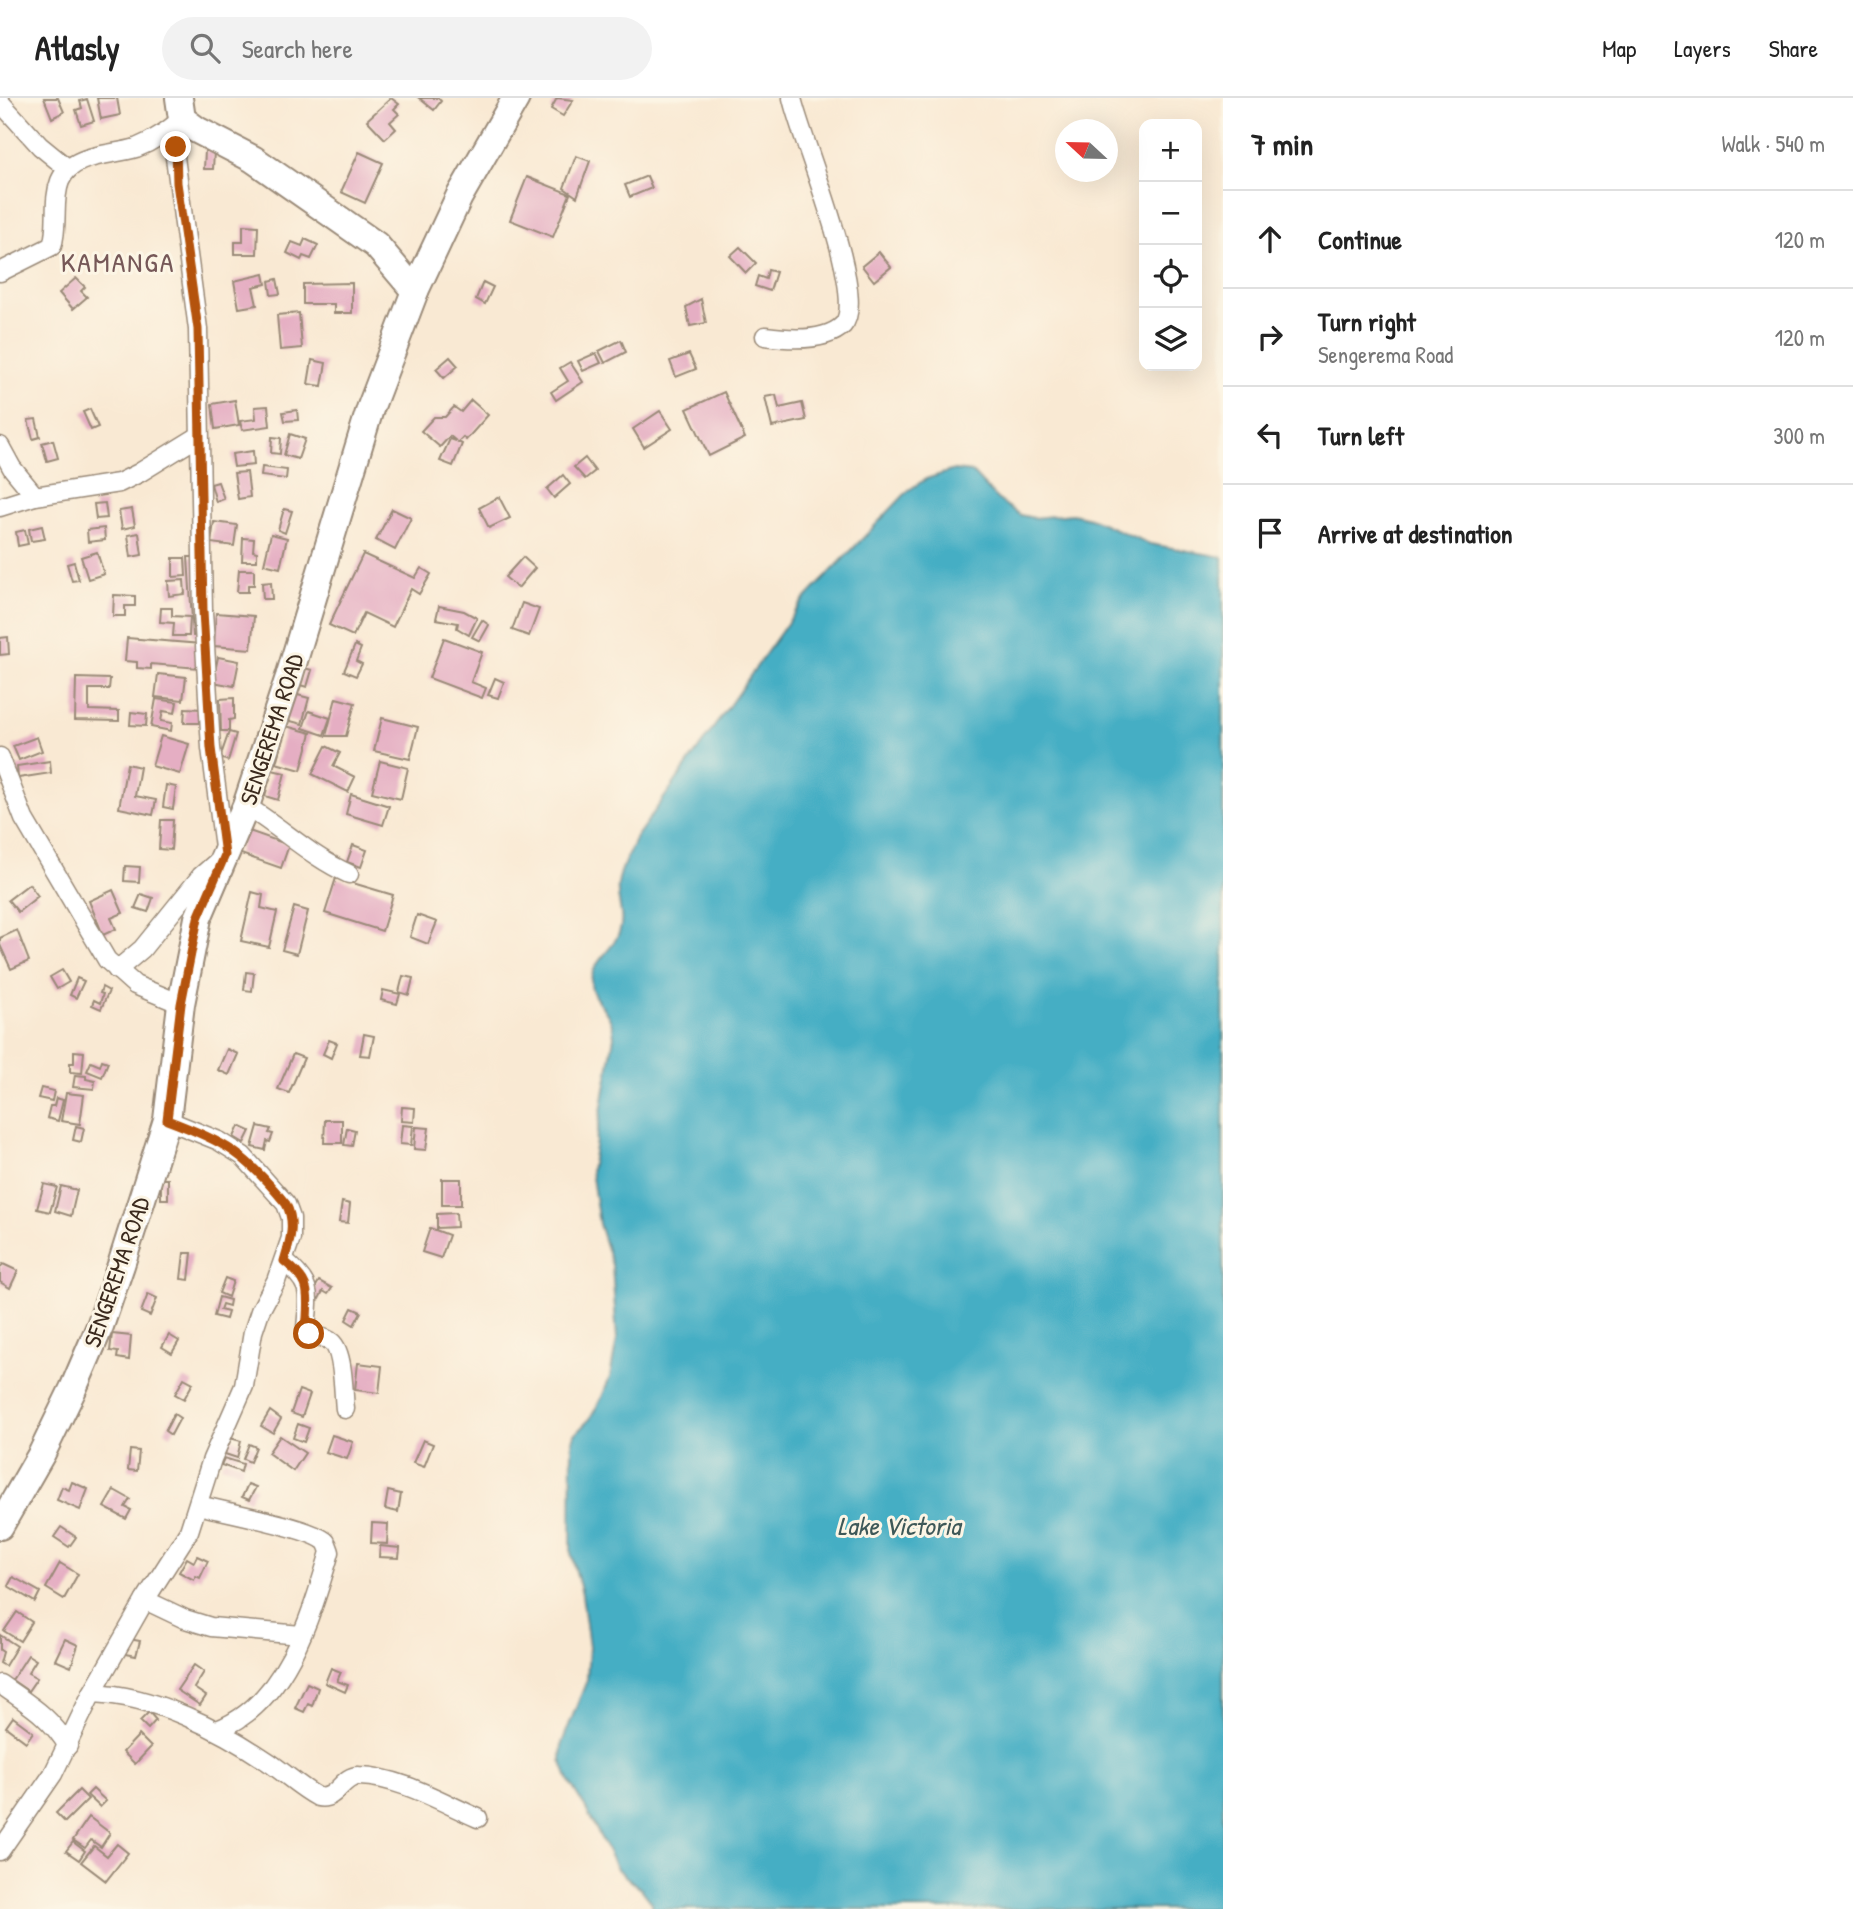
<!DOCTYPE html>
<meta charset="utf-8">
<style>
body{margin:0;font-family:"Patrick Hand",sans-serif;background:#f2f2f2;color:#222}
.controls{position:absolute;right:21px;top:21px;display:grid;overflow:hidden;border-radius:14px;box-shadow:0 7px 28px #0002}
.controls button{width:63px;height:63px;display:grid;place-items:center;padding:0;border:0;border-bottom:2px solid #e0e0e0;background:#fff;color:#222;font:35px sans-serif}
.compass{position:absolute;left:1055px;top:21px;width:63px;height:63px;border-radius:50%;background:#fff;box-shadow:0 7px 28px #0002;rotate:292deg}
.stop{position:absolute;width:21px;height:21px;margin:-16px;border:5px solid #b45309;border-radius:50%;background:#fff}
.stop.end{background:#b45309;border-color:#fff;box-shadow:0 2px 7px #0008}
.list{margin:0;padding:0;list-style:none}
h2{display:flex;justify-content:space-between;align-items:center;height:91px;margin:0;padding:0 28px;font-size:30px}
h2 small{font-size:23px;font-weight:400;color:#767676}
.list li{display:grid;grid-template-columns:46px 1fr auto;gap:21px;align-items:center;box-sizing:border-box;height:98px;padding:0 28px;border-top:2px solid #e0e0e0}
.list b{display:block;font-size:26px;white-space:nowrap}
.list p{margin:0;font-size:23px;white-space:nowrap;color:#767676}
.list em{font-size:23px;font-style:normal;color:#767676}
.icon{flex:none;width:38px;height:38px;fill:none;stroke:currentColor;stroke-width:2;stroke-linecap:round;stroke-linejoin:round}
.map{position:relative;flex:none;width:1223px;height:1811px;overflow:hidden}
header{display:flex;align-items:center;gap:42px;box-sizing:border-box;height:98px;padding:0 35px;background:#fff;border-bottom:2px solid #e0e0e0}
header strong{font-size:33px}
nav{display:flex;gap:38px;margin-inline-start:auto;font-size:24px}
.search{width:490px;height:63px;background:#f2f2f2;display:flex;align-items:center;gap:18px;box-sizing:border-box;padding:0 24px;border-radius:38px;color:#767676;font-size:26px}
main{display:flex}
aside{flex:1;background:#fff}
.map>svg:first-child{display:block}
.water{fill:#45aec4;stroke:#406c71;stroke-width:2}
.building{fill:#e5aec3}
.lines{fill:none;stroke-linecap:round;stroke-linejoin:round}
.street-casing{stroke:#9a8a78;stroke-width:21}
.secondary-casing{stroke:#9a8a78;stroke-width:30}
.street{stroke:#fff;stroke-width:18}
.secondary{stroke:#fff;stroke-width:26}
.route{stroke:#b45309;stroke-width:9}
.labels{text-anchor:middle;dominant-baseline:central;stroke-width:6;stroke-linejoin:round;paint-order:stroke}
.street-label{font-size:24px;fill:#3b2a1e;stroke:#fcf5e5}
.water-label{font-size:26px;font-style:italic;fill:#3e5858;stroke:#fcf5e5}
.quarter-label{font-size:28px;letter-spacing:2px;fill:#765858;stroke:#fcf5e5}
</style>
<header>
<strong>Atlasly</strong>
<div class="search"><svg class="icon" aria-label="search" viewBox="0 0 24 24"><circle cx="10" cy="10" r="6"/><path d="M15 15l6 6"/></svg>Search here</div>
<nav><a>Map</a><a>Layers</a><a>Share</a></nav>
</header>
<main>
<div class="map">
<svg width="1223" height="1811" viewBox="0 0 1223 1811">
<rect width="100%" height="100%" fill="#fcf5e5"/>
<filter id="ink" filterUnits="userSpaceOnUse"><feTurbulence type="fractalNoise" baseFrequency=".0143" numOctaves="2"/><feDisplacementMap in="SourceGraphic" scale="14" xChannelSelector="R" yChannelSelector="G"/><feConvolveMatrix kernelMatrix="1 2 1 2 8 2 1 2 1" color-interpolation-filters="sRGB"/></filter>
<filter id="wash" filterUnits="userSpaceOnUse"><feTurbulence type="fractalNoise" baseFrequency=".00686" numOctaves="4" result="noise"/><feDisplacementMap in="SourceGraphic" scale="28" xChannelSelector="R" yChannelSelector="G"/><feGaussianBlur stdDeviation="1.57" result="paint"/><feColorMatrix in="noise" values="0 0 0 0 0 0 0 0 0 0 0 0 0 0 0 0 0 1.4 0 .05"/><feComposite in="paint" operator="in"/></filter>
<g filter="url(#wash)">
<rect width="100%" height="100%" fill="#f9e9d3"/>
<path class="water" d="M954 372 972 374 997 401 1020 417 1034 420 1072 416 1090 420 1150 446 1223 459V1811H653L652 1805 642 1792 617 1771 585 1709 569 1683 561 1662 562 1645 587 1582 589 1549 582 1496 571 1455 572 1346 575 1336 590 1321 602 1299 610 1279 617 1241 612 1167 599 1126 591 1072 614 939C613 912 592 904 591 886 591 863 612 854 619 835 626 819 616 803 618 787 619 772 630 755 635 741L803 503 909 392 926 381Z"/>
<g id="blocks">
<g class="building">
<polygon points="44,0 58,0 64,14 52,20"/>
<polygon points="97,0 117,0 120,17 101,21"/>
<polygon points="391,0 399,6 394,11 399,16 390,24 396,31 385,41 367,22"/>
<polygon points="419,0 438,0 441,3 434,12"/>
<polygon points="557,0 573,2 563,18 551,11"/>
<polygon points="87,1 94,23 81,27 76,12 82,10 80,3"/>
<polygon points="205,53 214,53 213,71 204,71"/>
<polygon points="359,54 383,65 365,105 341,94"/>
<polygon points="576,58 590,63 577,99 564,90"/>
<polygon points="647,78 652,90 630,99 625,87"/>
<polygon points="527,79 570,96 553,139 510,122"/>
<polygon points="243,127 258,128 257,156 235,156 235,144 243,144"/>
<polygon points="305,141 318,147 311,161 303,158 301,162 287,155 292,144 302,148"/>
<polygon points="740,149 756,165 746,175 730,158"/>
<polygon points="879,154 891,169 874,183 862,168"/>
<polygon points="768,172 776,174 770,193 755,188 758,178 766,181"/>
<polygon points="264,176 266,186 253,189 257,207 239,210 234,183"/>
<polygon points="76,180 85,189 81,193 87,199 73,211 59,195"/>
<polygon points="277,181 280,196 271,197 269,183"/>
<polygon points="483,184 493,189 485,206 476,201"/>
<polygon points="352,185 352,215 334,215 334,206 303,206 303,186"/>
<polygon points="701,201 706,225 690,228 686,209"/>
<polygon points="299,215 302,250 280,252 277,217"/>
<polygon points="621,242 626,254 605,265 599,253"/>
<polygon points="596,255 601,265 583,273 578,263"/>
<polygon points="689,256 696,271 676,279 670,263"/>
<polygon points="450,259 458,268 444,280 436,271"/>
<polygon points="312,262 326,265 322,288 308,286"/>
<polygon points="570,264 583,284 556,302 551,294 568,283 560,270"/>
<polygon points="724,294 745,340 709,358 687,311"/>
<polygon points="776,297 779,310 802,305 806,322 772,329 765,299"/>
<polygon points="235,302 239,327 215,331 212,306"/>
<polygon points="471,302 488,317 466,342 463,339 458,344 462,346 453,368 440,363 450,341 456,343 450,338 440,349 421,333 434,319 445,319 454,309 461,314"/>
<polygon points="268,308 270,328 242,332 240,323 256,321 255,309"/>
<polygon points="90,311 98,329 91,332 83,314"/>
<polygon points="297,312 298,322 285,323 283,314"/>
<polygon points="660,313 672,331 644,349 633,331"/>
<polygon points="36,321 40,339 33,341 28,322"/>
<polygon points="290,336 305,341 298,361 284,357"/>
<polygon points="272,339 281,340 280,356 271,355"/>
<polygon points="53,342 58,360 47,363 42,345"/>
<polygon points="253,353 254,367 234,369 232,356"/>
<polygon points="585,360 595,373 585,381 574,369"/>
<polygon points="262,369 287,372 286,381 261,378"/>
<polygon points="247,374 250,399 238,401 234,375"/>
<polygon points="563,377 570,386 554,400 547,391"/>
<polygon points="218,384 224,401 216,404 211,386"/>
<polygon points="499,399 510,420 489,430 479,410"/>
<polygon points="105,405 107,420 96,421 94,406"/>
<polygon points="132,411 135,428 122,431 119,413"/>
<polygon points="284,411 292,413 285,435 278,432"/>
<polygon points="392,411 411,420 395,452 376,442"/>
<polygon points="214,424 237,427 234,448 211,445"/>
<polygon points="42,428 45,441 31,443 29,431"/>
<polygon points="104,430 105,442 88,444 87,432"/>
<polygon points="25,432 28,446 18,448 16,434"/>
<polygon points="139,435 142,457 131,459 128,437"/>
<polygon points="271,436 287,440 280,470 264,466"/>
<polygon points="243,440 254,441 253,453 257,454 257,463 242,463"/>
<polygon points="97,454 104,476 88,481 81,459"/>
<polygon points="363,456 415,480 421,470 431,476 419,496 411,491 393,529 364,515 353,538 329,527"/>
<polygon points="188,459 196,459 201,538 193,538"/>
<polygon points="523,459 535,470 518,490 505,479"/>
<polygon points="173,460 185,460 186,478 173,479"/>
<polygon points="74,464 79,482 72,483 67,466"/>
<polygon points="239,472 254,472 254,487 248,487 248,494 237,494"/>
<polygon points="184,482 185,496 169,498 168,483"/>
<polygon points="271,484 272,501 263,501 262,485"/>
<polygon points="114,497 135,498 135,508 125,508 125,518 113,518"/>
<polygon points="522,505 539,511 529,538 512,532"/>
<polygon points="439,508 464,513 477,520 469,537 457,530 458,525 436,521"/>
<polygon points="161,510 172,510 172,518 190,519 189,538 173,538 174,525 160,524"/>
<polygon points="216,515 254,518 251,551 214,548"/>
<polygon points="482,522 489,527 480,543 472,539"/>
<polygon points="8,539 9,556 0,557 0,540"/>
<polygon points="127,540 201,546 199,570 151,566 151,571 137,570 137,564 125,563"/>
<polygon points="444,540 482,554 471,584 486,590 482,600 429,580"/>
<polygon points="355,547 361,550 356,563 362,566 356,578 344,573"/>
<polygon points="218,559 239,563 234,588 213,584"/>
<polygon points="304,570 312,572 307,589 300,587"/>
<polygon points="158,576 186,579 183,602 155,599"/>
<polygon points="76,580 110,581 109,591 89,591 89,612 119,613 119,623 75,622"/>
<polygon points="495,580 504,584 498,600 488,597"/>
<polygon points="290,595 309,600 302,626 283,621"/>
<polygon points="234,600 234,621 229,622 229,633 221,633 220,601"/>
<polygon points="336,600 355,605 346,638 326,638"/>
<polygon points="156,601 177,604 175,615 163,613 161,623 172,625 171,633 151,629"/>
<polygon points="185,610 201,611 200,625 184,625"/>
<polygon points="309,613 330,620 324,637 303,630"/>
<polygon points="131,614 147,616 146,628 130,627"/>
<polygon points="382,620 418,629 410,661 374,653"/>
<polygon points="286,628 311,635 301,672 276,665"/>
<polygon points="229,634 236,636 228,663 220,660"/>
<polygon points="161,638 189,646 180,676 152,668"/>
<polygon points="37,639 42,653 19,662 13,648"/>
<polygon points="326,648 340,655 333,668 355,679 348,694 312,676"/>
<polygon points="50,663 51,675 18,680 17,668"/>
<polygon points="380,663 408,670 401,701 372,694"/>
<polygon points="127,666 140,669 135,698 156,702 153,717 119,710"/>
<polygon points="272,672 285,675 278,702 265,698"/>
<polygon points="166,687 176,689 173,711 163,709"/>
<polygon points="351,696 389,708 383,727 346,716"/>
<polygon points="161,722 173,722 171,752 159,751"/>
<polygon points="246,732 289,747 281,770 238,755"/>
<polygon points="353,747 367,752 361,769 347,764"/>
<polygon points="125,768 140,769 139,784 124,783"/>
<polygon points="336,780 393,797 382,833 325,815"/>
<polygon points="29,786 38,798 18,814 8,802"/>
<polygon points="113,792 123,815 111,820 116,831 103,837 89,803"/>
<polygon points="252,794 263,797 261,810 277,814 269,849 241,843"/>
<polygon points="141,796 153,800 148,814 135,810"/>
<polygon points="294,809 308,813 297,856 282,852"/>
<polygon points="417,817 437,824 428,846 410,839"/>
<polygon points="17,832 29,863 11,871 0,847 0,840"/>
<polygon points="62,872 69,884 57,891 50,879"/>
<polygon points="246,874 254,875 252,893 244,892"/>
<polygon points="403,878 413,880 409,897 399,894"/>
<polygon points="77,880 84,883 76,900 70,897"/>
<polygon points="102,889 109,893 101,911 92,907 94,902 100,905 103,896 100,895"/>
<polygon points="383,892 400,896 397,906 381,902"/>
<polygon points="364,936 374,938 370,958 360,957"/>
<polygon points="329,942 337,945 331,960 323,956"/>
<polygon points="227,951 238,956 229,977 218,972"/>
<polygon points="74,953 84,954 82,975 70,974 70,965 74,965"/>
<polygon points="293,956 304,960 289,995 278,991"/>
<polygon points="102,962 108,964 102,979 87,973 91,964 100,968"/>
<polygon points="75,977 86,978 86,981 95,983 94,991 73,989"/>
<polygon points="41,990 54,993 52,1003 38,1000"/>
<polygon points="66,995 84,997 80,1026 61,1023"/>
<polygon points="56,1000 63,1002 58,1023 47,1020 50,1008 54,1008"/>
<polygon points="402,1009 415,1010 414,1024 401,1023"/>
<polygon points="325,1022 342,1022 342,1045 324,1045"/>
<polygon points="402,1027 413,1028 411,1047 400,1046"/>
<polygon points="76,1028 84,1030 81,1044 73,1042"/>
<polygon points="239,1028 250,1033 244,1045 234,1039"/>
<polygon points="258,1028 271,1031 269,1035 273,1036 270,1044 267,1043 265,1052 252,1049"/>
<polygon points="416,1029 429,1030 426,1052 414,1051"/>
<polygon points="347,1030 355,1032 352,1048 344,1047"/>
<rect x="161" y="1081" width="7" height="20"/>
<rect x="442" y="1081" width="19" height="26"/>
<polygon points="44,1086 57,1089 50,1114 37,1111"/>
<polygon points="61,1088 77,1092 71,1118 55,1113"/>
<polygon points="342,1104 350,1106 348,1125 339,1124"/>
<polygon points="456,1115 457,1129 437,1130 437,1116"/>
<polygon points="430,1130 449,1137 441,1160 422,1154"/>
<polygon points="184,1155 192,1155 189,1182 181,1181"/>
<polygon points="3,1166 18,1173 10,1190 0,1184 0,1170"/>
<polygon points="225,1180 233,1183 228,1199 219,1195"/>
<polygon points="319,1183 332,1190 328,1196 323,1193 319,1201 311,1197"/>
<polygon points="148,1196 157,1200 150,1218 141,1214"/>
<polygon points="219,1199 230,1202 229,1208 222,1206 220,1212 228,1214 226,1221 214,1218"/>
<polygon points="352,1210 361,1214 354,1227 346,1222"/>
<polygon points="112,1236 131,1238 129,1262 117,1260 118,1254 110,1253"/>
<polygon points="169,1237 179,1243 172,1255 162,1249"/>
<polygon points="358,1265 382,1268 379,1295 355,1292"/>
<polygon points="184,1280 193,1285 184,1301 175,1296"/>
<polygon points="299,1292 310,1296 302,1319 291,1315"/>
<polygon points="270,1313 281,1321 273,1335 261,1328"/>
<polygon points="174,1316 180,1320 171,1337 165,1333"/>
<polygon points="298,1326 309,1330 304,1344 293,1340"/>
<polygon points="332,1337 353,1344 347,1361 326,1354"/>
<polygon points="280,1338 305,1355 293,1373 268,1355"/>
<polygon points="230,1340 241,1343 237,1360 225,1356"/>
<polygon points="423,1342 433,1346 424,1369 413,1365"/>
<polygon points="249,1346 256,1349 250,1364 243,1361"/>
<polygon points="130,1352 139,1353 137,1373 128,1372"/>
<polygon points="224,1360 243,1366 241,1374 221,1367"/>
<polygon points="72,1384 88,1391 80,1412 57,1402 62,1389 69,1392"/>
<polygon points="248,1386 256,1389 249,1402 242,1399"/>
<polygon points="114,1392 130,1401 125,1409 131,1412 126,1421 104,1409"/>
<polygon points="388,1393 401,1396 398,1414 385,1411"/>
<polygon points="372,1425 388,1426 387,1446 371,1445"/>
<polygon points="61,1429 76,1439 69,1449 54,1439"/>
<polygon points="380,1448 400,1450 399,1460 379,1459"/>
<polygon points="197,1458 208,1463 200,1480 196,1478 194,1482 179,1474 187,1460 194,1464"/>
<polygon points="60,1465 78,1476 64,1501 46,1490"/>
<polygon points="13,1479 40,1494 35,1504 8,1488"/>
<polygon points="17,1514 32,1524 20,1543 4,1533"/>
<polygon points="0,1537 17,1548 5,1568 0,1565 3,1554 0,1552"/>
<polygon points="65,1541 78,1547 71,1569 55,1562"/>
<polygon points="129,1541 140,1543 136,1558 125,1556"/>
<polygon points="28,1557 36,1562 28,1575 37,1580 28,1593 12,1582"/>
<polygon points="194,1567 204,1574 194,1590 206,1598 200,1607 177,1592"/>
<polygon points="331,1570 341,1574 337,1583 348,1587 345,1594 325,1585"/>
<polygon points="307,1585 318,1590 312,1608 308,1606 304,1614 295,1610"/>
<polygon points="149,1614 156,1622 148,1631 140,1623"/>
<polygon points="13,1619 33,1634 26,1644 6,1629"/>
<polygon points="139,1637 151,1649 135,1666 123,1654"/>
<polygon points="93,1691 106,1703 100,1709 87,1697"/>
<polygon points="79,1692 88,1701 65,1724 56,1715"/>
<polygon points="89,1719 110,1735 101,1749 91,1742 85,1750 73,1742"/>
<polygon points="73,1744 85,1753 79,1762 66,1753"/>
<polygon points="117,1746 128,1755 106,1783 81,1764 94,1748 107,1758"/>
</g>
</g>
</g>
<g filter="url(#ink)">
<use href="#blocks" fill-opacity="0" stroke="#9a8a78" stroke-width="2"/>
<g class="lines">
<defs>
<g id="street">
<polyline points="0,4 40,48 67,70"/>
<path d="M0 174 52 148C59 127 52 103 60 83 72 55 110 58 136 50 154 43 167 33 182 21"/>
<path d="M765 238C787 241 826 244 843 227 869 199 800 39 792 0"/>
<polyline points="0,348 12,370 35,398"/>
<polyline points="0,409 35,398 119,385 139,375 199,338"/>
<polyline points="0,659 24,721 107,862 135,887 181,906"/>
<path d="M246 708C282 730 311 759 349 776"/>
<polyline points="117,872 142,851 201,778 225,757 211,650 203,513 198,231 175,59 182,21"/>
<path d="M284 1163C313 1187 309 1195 306 1230L309 1236C316 1240 323 1238 330 1243 344 1251 343 1294 345 1311"/>
<path d="M198 1407C221 1413 313 1430 326 1444 328 1447 329 1451 330 1454 311 1518 286 1606 217 1632"/>
<polyline points="145,1502 185,1521 211,1529 301,1537"/>
<path d="M0 1586C29 1607 48 1616 68 1648"/>
<path d="M92 1595C154 1597 220 1631 270 1665 286 1676 301 1690 318 1699 337 1703 342 1677 359 1678 400 1679 441 1704 478 1720"/>
<polyline points="0,1753 53,1676 92,1595 145,1502 189,1433 212,1361 244,1288 253,1234 260,1213 276,1183 291,1140 291,1120 286,1106 243,1058 219,1043 167,1022"/>
</g>
<g id="secondary">
<polyline points="179,0 182,21 197,32 253,61 376,147 415,193"/>
<polyline points="0,1428 42,1355 73,1291 100,1228 121,1167 167,1022 181,906 198,820 246,708 289,579 370,311 415,193 459,99 516,0"/>
</g>
</defs>
<use href="#street" class="street-casing"/>
<use href="#secondary" class="secondary-casing"/>
<use href="#street" class="street"/>
<use href="#secondary" class="secondary"/>
</g>
</g>
<g class="lines" filter="url(#ink)">
<path class="route" d="M176 49 177 85 198 231 203 513 211 650 225 757 198 820 181 906 167 1022C226 1044 246 1056 286 1106 296 1125 290 1143 284 1163 308 1182 309 1189 307 1220 306 1227 305 1230 309 1236"/>
</g>
<g class="labels">
<g class="street-label">
<text transform="translate(271 631) rotate(-72)">SENGEREMA ROAD</text>
<text transform="translate(116 1174) rotate(-71)">SENGEREMA ROAD</text>
</g>
<g class="water-label">
<text x="899" y="1427">Lake Victoria</text>
</g>
<g class="quarter-label">
<text x="118" y="164">KAMANGA</text>
</g>
</g>
</svg>
<div class="controls">
<button>+</button>
<button>−</button>
<button><svg class="icon" aria-label="locate" viewBox="0 0 24 24"><circle cx="12" cy="12" r="6"/><path d="M12 2v4M12 18v4M2 12h4M18 12h4"/></svg></button>
<button><svg class="icon" aria-label="layers" viewBox="0 0 24 24"><path d="M12 4l9 5-9 5-9-5zM3 14l9 5 9-5"/></svg></button>
</div>
<svg class="compass" viewBox="-18 -18 36 36"><path d="M0-13l5 13h-10z" fill="#e53935"/><path d="M0 13l5-13h-10z" fill="#767676"/></svg>
<div class="stop" style="left:309px;top:1236px"></div>
<div class="stop end" style="left:176px;top:49px"></div>
</div>
<aside>
<h2>7 min<small>Walk · 540 m</small></h2>
<ul class="list">
<li><svg class="icon" aria-label="ahead" viewBox="0 0 24 24"><path d="M12 20V5M6 11l6-6 6 6"/></svg><div><b>Continue</b></div><em>120 m</em></li>
<li><svg class="icon" aria-label="right" viewBox="0 0 24 24"><path d="M7 20v-9h11M14 6l5 5-5 5"/></svg><div><b>Turn right</b><p>Sengerema Road</p></div><em>120 m</em></li>
<li><svg class="icon" aria-label="left" viewBox="0 0 24 24"><path d="M17 20v-9H6M10 6l-5 5 5 5"/></svg><div><b>Turn left</b></div><em>300 m</em></li>
<li><svg class="icon" aria-label="arrive" viewBox="0 0 24 24"><path d="M6 21V4h12l-3 4 3 4H6"/></svg><div><b>Arrive at destination</b></div></li>
</ul>
</aside>
</main>
